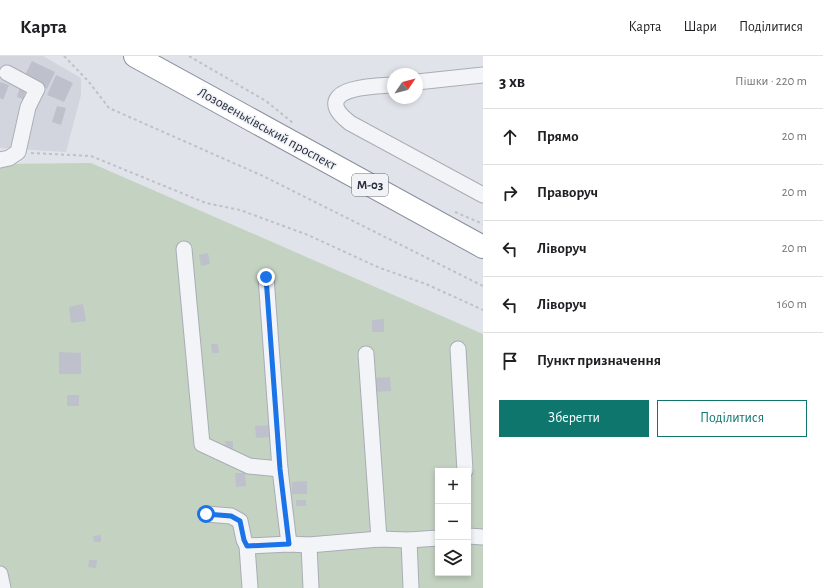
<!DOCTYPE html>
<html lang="uk">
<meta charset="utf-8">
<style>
body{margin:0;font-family:"Alegreya Sans",sans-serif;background:#f6f6f6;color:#202124}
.controls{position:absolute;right:12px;bottom:12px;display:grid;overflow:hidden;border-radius:0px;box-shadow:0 2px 6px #0003}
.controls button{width:36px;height:36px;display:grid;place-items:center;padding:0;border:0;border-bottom:1px solid #e0e0e0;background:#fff;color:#202124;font:20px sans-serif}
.compass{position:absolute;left:387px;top:12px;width:36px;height:36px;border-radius:50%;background:#fff;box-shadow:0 2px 6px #0003;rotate:55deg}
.stop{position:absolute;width:12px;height:12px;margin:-9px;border:3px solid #1a73e8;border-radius:50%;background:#fff}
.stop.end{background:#1a73e8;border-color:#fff;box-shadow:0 1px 4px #0008}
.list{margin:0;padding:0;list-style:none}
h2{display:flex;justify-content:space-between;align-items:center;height:52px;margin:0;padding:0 16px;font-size:17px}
h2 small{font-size:13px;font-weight:400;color:#757577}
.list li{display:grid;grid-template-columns:26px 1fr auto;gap:12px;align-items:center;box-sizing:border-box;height:56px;padding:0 16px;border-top:1px solid #e0e0e0}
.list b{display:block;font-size:15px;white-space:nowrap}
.list em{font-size:13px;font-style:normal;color:#757577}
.actions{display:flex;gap:8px;padding:12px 16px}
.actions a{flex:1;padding:9px 0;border:1px solid #0f766e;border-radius:0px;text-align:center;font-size:14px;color:#0f766e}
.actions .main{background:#0f766e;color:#fff}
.icon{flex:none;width:22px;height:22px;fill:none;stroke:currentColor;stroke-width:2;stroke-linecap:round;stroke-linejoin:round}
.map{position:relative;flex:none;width:483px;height:532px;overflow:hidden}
header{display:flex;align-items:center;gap:24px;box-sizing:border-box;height:56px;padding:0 20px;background:#fff;border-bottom:1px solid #e0e0e0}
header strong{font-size:19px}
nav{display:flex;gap:22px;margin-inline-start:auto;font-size:14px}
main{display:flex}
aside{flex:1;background:#fff}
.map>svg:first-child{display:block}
.built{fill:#d3d5de}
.green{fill:#c4d2c2;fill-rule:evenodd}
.building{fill:#bec1cb}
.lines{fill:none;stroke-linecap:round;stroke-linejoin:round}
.minor-casing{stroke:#a9adb6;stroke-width:17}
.highway-casing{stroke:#888e9f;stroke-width:24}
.path{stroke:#bec1c7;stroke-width:2;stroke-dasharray:3 3;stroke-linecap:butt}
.minor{stroke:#f3f4f7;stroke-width:15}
.highway{stroke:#fff;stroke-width:22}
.route{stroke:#1a73e8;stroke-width:5}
.labels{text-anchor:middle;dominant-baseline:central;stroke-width:3;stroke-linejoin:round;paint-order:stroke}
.shield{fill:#f0f2f6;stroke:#656a77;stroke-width:1}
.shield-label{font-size:13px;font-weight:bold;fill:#292f40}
.street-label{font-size:14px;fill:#292f40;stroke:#f0f2f6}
</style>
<header>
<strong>Карта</strong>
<nav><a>Карта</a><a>Шари</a><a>Поділитися</a></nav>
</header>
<main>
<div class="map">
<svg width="483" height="532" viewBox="0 0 483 532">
<rect width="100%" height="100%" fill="#e0e3e9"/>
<polygon class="built" points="0,0 43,0 81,22 81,39 66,96 0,92"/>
<path class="green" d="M91 107 483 278V532H0V108ZM438 415H468V517H438Z"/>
<g class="building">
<polygon points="32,5 55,16 47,33 24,21"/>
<polygon points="56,19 73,27 64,46 47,39"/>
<polygon points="0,26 9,29 3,44 0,42"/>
<polygon points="20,31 26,33 23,43 17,41"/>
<polygon points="57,50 66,52 61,69 52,66"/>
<polygon points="208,197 210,208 201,210 199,199"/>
<polygon points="83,248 86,265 71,267 69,251"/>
<polygon points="384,263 384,276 372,276 372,264"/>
<polygon points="211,288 218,288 219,297 212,297"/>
<polygon points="59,296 81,297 81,318 59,318"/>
<polygon points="390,321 391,335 374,336 374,322"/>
<rect x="67" y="339" width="12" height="11"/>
<polygon points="271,369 272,381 256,382 255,370"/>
<polygon points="225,385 233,385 233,397 226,397"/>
<polygon points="235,417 245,417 246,430 236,431"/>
<polygon points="307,425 307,438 292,438 292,426"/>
<rect x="296" y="444" width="10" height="6"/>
<polygon points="101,479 101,486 94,486 93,480"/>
<polygon points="89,504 97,504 96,512 88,511"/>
</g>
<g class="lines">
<defs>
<g id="minor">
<polyline points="417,26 483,19"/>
<path d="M393 29C381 30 327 30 337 53 339 58 345 63 350 67L483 139"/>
<polyline points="0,104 9,102 18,96 28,51 37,33 7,17"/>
<polyline points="184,193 202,388 249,410 280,413"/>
<polyline points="266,221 280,413 289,488"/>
<polyline points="458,293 465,415"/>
<polyline points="366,298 379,483"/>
<polyline points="206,458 231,460 240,465 244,484 247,490 250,532"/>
<polyline points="468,480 483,481"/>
<polyline points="409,484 411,532"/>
<polyline points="309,489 311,532"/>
<polyline points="247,490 289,488 309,489 379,483 409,484 438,482"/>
<polyline points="0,518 3,532"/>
</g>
<polyline id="highway" points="135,0 483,191"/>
</defs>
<use href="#minor" class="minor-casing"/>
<use href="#highway" class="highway-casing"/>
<g class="path">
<polyline points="64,0 89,26 109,52 263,120 483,230"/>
<polyline points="189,0 266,45 293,67"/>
<polyline points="31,97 91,100 206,147 240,154 308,179 380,212 426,228 483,254"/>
<polyline points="455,156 483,168"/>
</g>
<use href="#minor" class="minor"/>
<use href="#highway" class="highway"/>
</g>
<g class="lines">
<polyline class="route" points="206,458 231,460 240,465 244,484 247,490 289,488 280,413 266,221"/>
</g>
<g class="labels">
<rect class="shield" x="352" y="118" width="36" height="22" rx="3"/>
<g class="shield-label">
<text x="370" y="129">М-03</text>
</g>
<g class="street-label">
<text transform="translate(267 73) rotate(29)">Лозовеньківський проспект</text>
</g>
</g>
</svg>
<div class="controls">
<button>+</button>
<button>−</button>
<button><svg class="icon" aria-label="layers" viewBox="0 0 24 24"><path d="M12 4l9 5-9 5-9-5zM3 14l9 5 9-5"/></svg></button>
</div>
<svg class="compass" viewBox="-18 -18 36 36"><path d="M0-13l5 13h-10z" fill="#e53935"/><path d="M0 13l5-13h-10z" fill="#757577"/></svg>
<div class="stop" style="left:206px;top:458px"></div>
<div class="stop end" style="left:266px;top:221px"></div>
</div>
<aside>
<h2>3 хв<small>Пішки · 220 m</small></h2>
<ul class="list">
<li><svg class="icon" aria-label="ahead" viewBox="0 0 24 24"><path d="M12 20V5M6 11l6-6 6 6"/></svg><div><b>Прямо</b></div><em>20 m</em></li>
<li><svg class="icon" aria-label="right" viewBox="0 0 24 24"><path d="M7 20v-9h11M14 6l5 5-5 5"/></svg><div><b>Праворуч</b></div><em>20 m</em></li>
<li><svg class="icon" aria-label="left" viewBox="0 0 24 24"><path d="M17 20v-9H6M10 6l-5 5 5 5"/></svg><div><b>Ліворуч</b></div><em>20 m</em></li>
<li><svg class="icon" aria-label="left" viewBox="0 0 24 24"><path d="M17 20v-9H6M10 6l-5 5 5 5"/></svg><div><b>Ліворуч</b></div><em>160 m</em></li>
<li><svg class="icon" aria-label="arrive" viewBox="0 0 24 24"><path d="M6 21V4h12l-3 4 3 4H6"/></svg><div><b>Пункт призначення</b></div></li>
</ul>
<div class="actions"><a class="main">Зберегти</a><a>Поділитися</a></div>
</aside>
</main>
